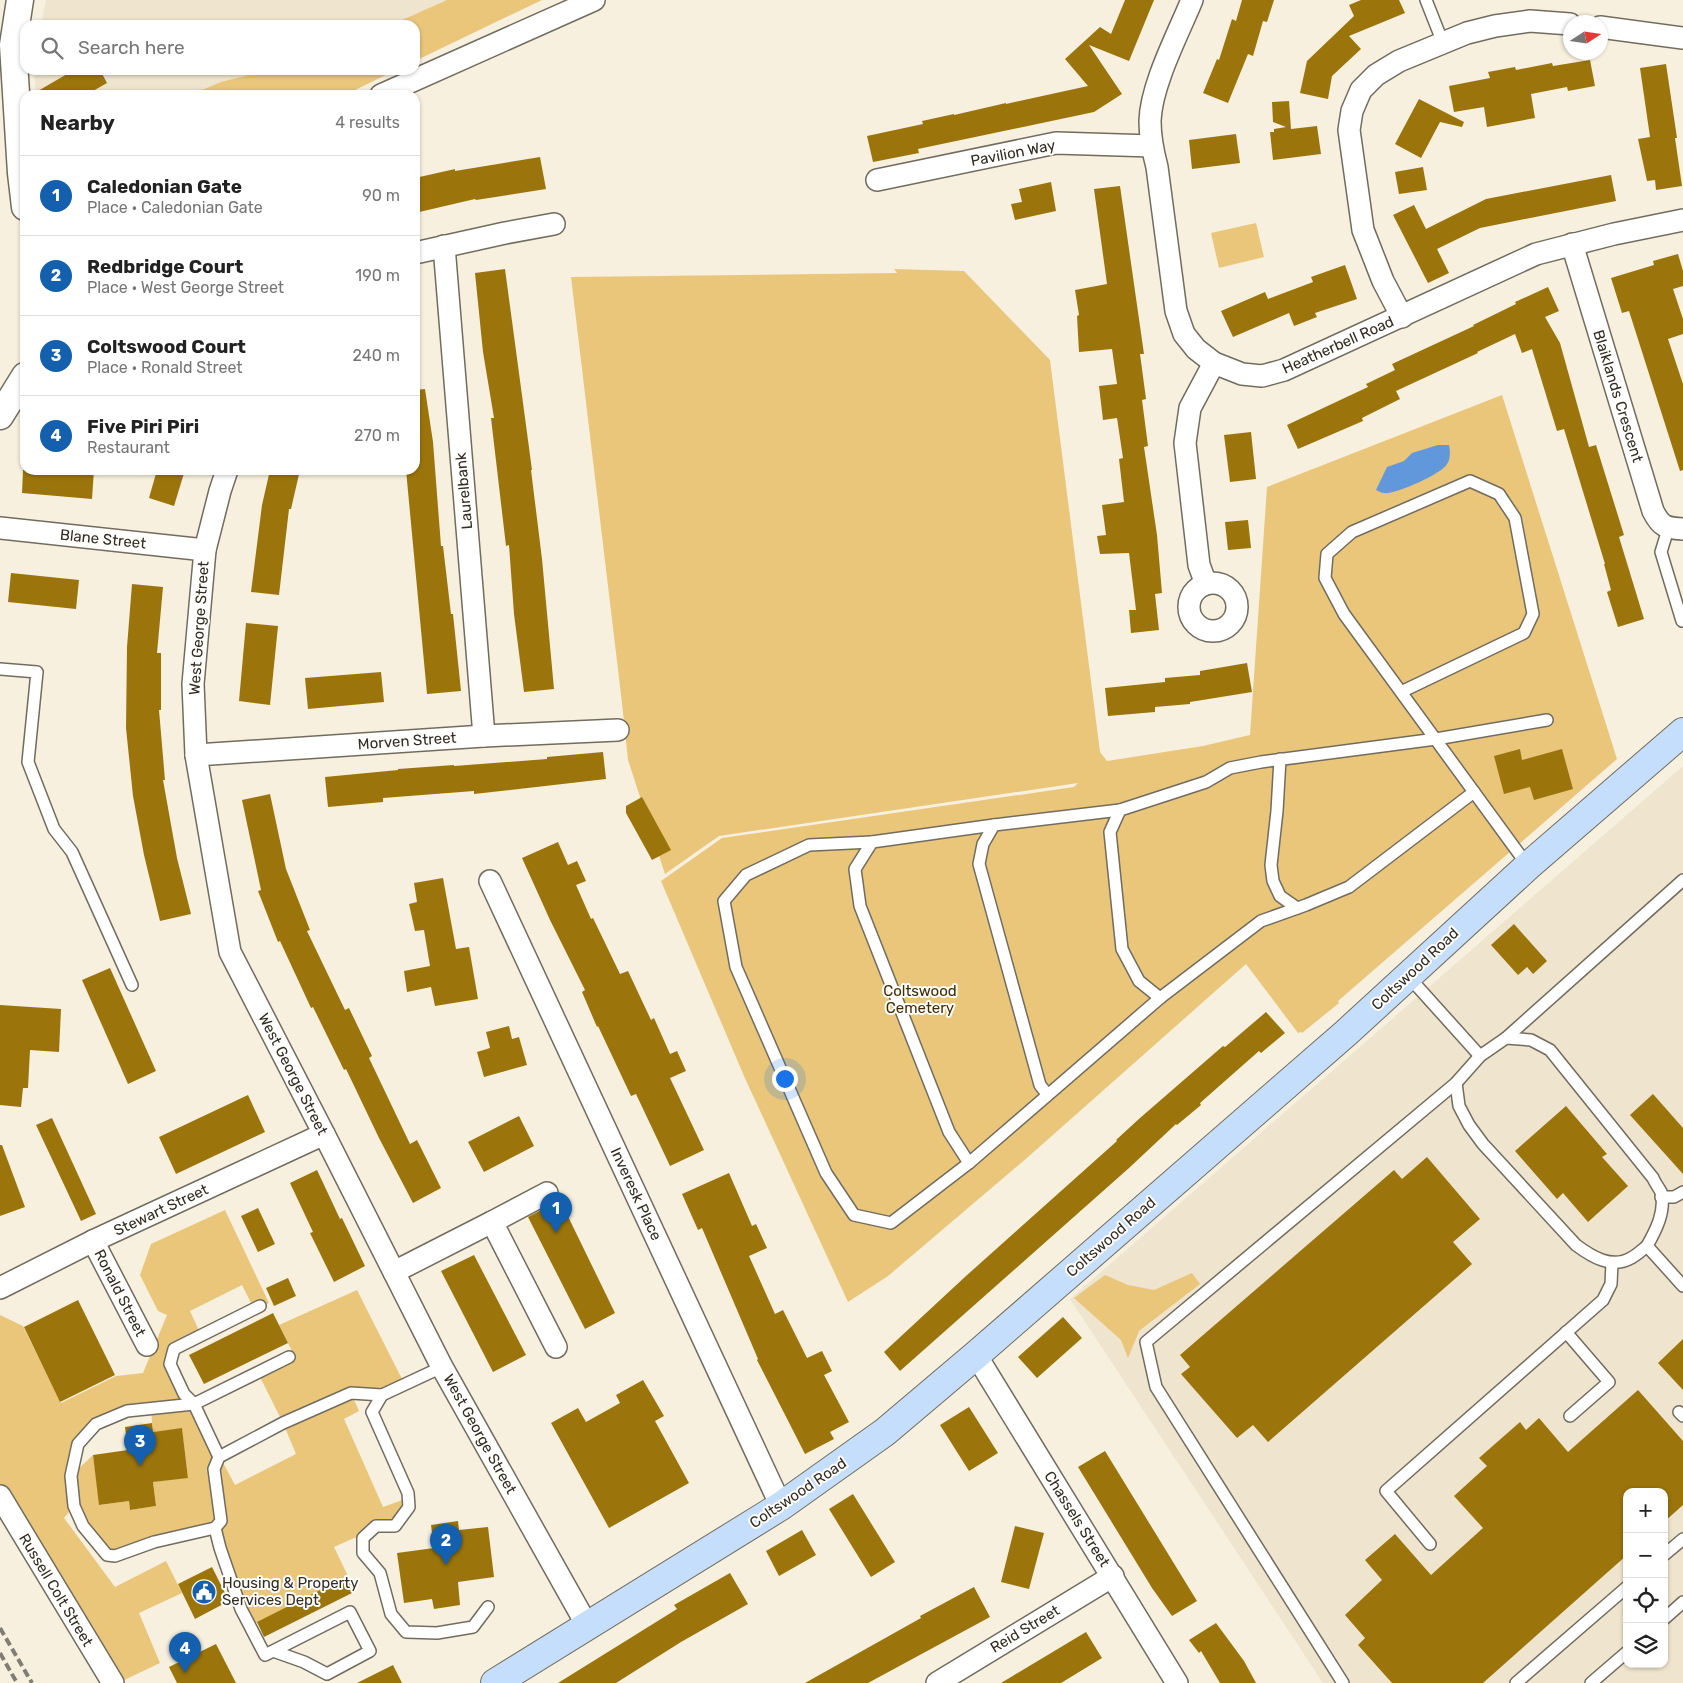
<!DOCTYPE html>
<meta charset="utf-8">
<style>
body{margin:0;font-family:Rubik,sans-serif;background:#f6f6f6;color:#222}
.controls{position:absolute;right:15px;bottom:15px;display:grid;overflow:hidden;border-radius:10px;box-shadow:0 1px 4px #0004}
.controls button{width:45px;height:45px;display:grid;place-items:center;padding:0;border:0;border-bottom:1px solid #e0e0e0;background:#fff;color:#222;font:25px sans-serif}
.compass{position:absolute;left:1563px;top:15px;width:45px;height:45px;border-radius:50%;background:#fff;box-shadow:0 1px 4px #0004;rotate:78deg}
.you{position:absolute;left:784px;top:1078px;width:18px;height:18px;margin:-12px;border:4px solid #fff;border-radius:50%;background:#1a73e8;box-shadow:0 0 0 8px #1a73e833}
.badge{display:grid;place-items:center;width:32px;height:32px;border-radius:50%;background:#1460af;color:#fff;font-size:16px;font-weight:700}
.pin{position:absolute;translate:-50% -41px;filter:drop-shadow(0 1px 2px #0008)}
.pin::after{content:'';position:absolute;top:26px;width:18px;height:15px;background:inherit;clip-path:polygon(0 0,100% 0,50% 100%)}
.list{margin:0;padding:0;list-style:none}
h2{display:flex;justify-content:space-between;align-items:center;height:65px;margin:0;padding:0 20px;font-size:21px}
h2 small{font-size:16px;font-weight:400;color:#767676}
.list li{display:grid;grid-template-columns:32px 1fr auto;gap:15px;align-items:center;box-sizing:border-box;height:80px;padding:0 20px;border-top:1px solid #e0e0e0}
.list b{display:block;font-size:19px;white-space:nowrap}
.list p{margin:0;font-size:16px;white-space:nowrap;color:#767676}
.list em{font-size:16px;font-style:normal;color:#767676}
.icon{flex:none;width:28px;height:28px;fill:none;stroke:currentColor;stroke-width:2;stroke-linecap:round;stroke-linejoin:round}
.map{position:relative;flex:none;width:1683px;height:1683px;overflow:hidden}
.search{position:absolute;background:#fff;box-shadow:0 1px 4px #0004;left:20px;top:20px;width:400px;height:55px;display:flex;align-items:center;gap:12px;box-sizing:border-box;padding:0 18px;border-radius:15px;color:#767676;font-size:19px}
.panel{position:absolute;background:#fff;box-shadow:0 1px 4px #0004;left:20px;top:90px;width:400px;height:385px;border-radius:15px}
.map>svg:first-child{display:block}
.built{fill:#efe4cd;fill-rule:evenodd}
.green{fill:#e9c67a;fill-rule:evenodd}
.water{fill:#6198dc}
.building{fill:#9b750b}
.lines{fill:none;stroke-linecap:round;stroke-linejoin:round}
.service-casing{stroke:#726c5e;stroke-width:14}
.minor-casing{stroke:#726c5e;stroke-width:24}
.tertiary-casing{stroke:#726c5e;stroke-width:29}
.secondary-casing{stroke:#726c5e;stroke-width:30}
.service{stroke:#fff;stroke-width:11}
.minor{stroke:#fff;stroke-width:21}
.tertiary{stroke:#fff;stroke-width:26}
.secondary{stroke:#c4defb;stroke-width:28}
.rail{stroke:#827d73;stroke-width:4;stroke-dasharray:8 4;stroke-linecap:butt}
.labels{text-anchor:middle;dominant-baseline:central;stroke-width:4;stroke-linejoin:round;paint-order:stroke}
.street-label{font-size:15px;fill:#302d27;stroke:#fffdfa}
.park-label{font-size:15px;fill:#3d2d05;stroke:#fffdfa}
.poi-label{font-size:15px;fill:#302d27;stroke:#fffdfa;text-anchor:start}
</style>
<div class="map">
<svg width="1683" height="1683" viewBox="0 0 1683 1683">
<rect width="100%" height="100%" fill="#f7f0df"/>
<g class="built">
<polygon points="46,0 474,0 415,25 41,25"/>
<polygon points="34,70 313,70 243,95 36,95"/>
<path d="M1683 766V1683H1323L1070 1299ZM1627 1492H1664V1664H1627Z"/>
</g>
<g class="green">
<polygon points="447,0 542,0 415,61 415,25 391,25"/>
<polygon points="269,70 396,70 345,95 190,95 221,82"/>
<polygon points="1256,223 1264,257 1219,268 1211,233"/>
<polygon points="894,269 964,271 1050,360 1100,752 1107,761 1203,746 1250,735 1267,487 1502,395 1617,759 1338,1001 1339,1003 1302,1033 1301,1032 1298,1033 1246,964 1028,1157 888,1276 848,1302 744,1076 661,881 722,838 1074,787 1078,783 719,836 665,874 628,760 622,703 571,277 897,273"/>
<path d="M225 1210 269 1303 254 1309 242 1285 190 1311 201 1335 174 1349 170 1364 235 1485 296 1454 283 1423 258 1373 294 1355 279 1325 357 1290 405 1385 382 1395 351 1393 359 1411 344 1419 383 1507 408 1498 395 1526H376L363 1538H354L334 1547 348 1576 250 1626 214 1528 107 1555 74 1506 64 1518 115 1587 166 1561 182 1593 139 1613 160 1663 118 1683 0 1496V1315L23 1326 61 1403 116 1376 143 1373 167 1315 158 1311 140 1275 151 1244ZM151 1409 153 1432 182 1429 188 1477 153 1482 156 1506 130 1510 129 1501 100 1505 93 1455 72 1475 78 1444 96 1424Z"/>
<polygon points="1192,1273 1200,1284 1139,1331 1128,1358 1121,1340 1074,1298 1105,1275 1128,1285 1154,1290"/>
</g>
<path class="water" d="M1438 445H1449C1450 451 1451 459 1447 464 1442 474 1394 495 1384 493 1381 493 1379 491 1376 490L1387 467 1404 461 1412 453Z"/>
<g class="building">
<polygon points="1125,0 1154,0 1129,61 1089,45 1122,94 1094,112 918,149 919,153 873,162 867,136 923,124 922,121 954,114 954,115 1006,103 1006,104 1088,86 1065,59 1100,27 1111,34"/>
<polygon points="1242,0 1274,0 1267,22 1263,21 1253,56 1248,54 1228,103 1203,93 1217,59 1219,60 1232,19 1236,21"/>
<polygon points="1361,0 1399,0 1405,13 1349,36 1361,49 1332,76 1328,99 1300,93 1307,61 1354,16 1349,5"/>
<polygon points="1590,60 1595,86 1568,91 1567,87 1531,94 1535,118 1487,127 1484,107 1454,112 1449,86 1490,78 1488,72 1515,67 1516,70 1552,63 1553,66"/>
<polygon points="1666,64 1677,138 1675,138 1682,186 1656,190 1655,180 1647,181 1638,139 1650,137 1640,68"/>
<polygon points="74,70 100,70 107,83 86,95 31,95"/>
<polygon points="1419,99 1464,122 1462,127 1440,122 1421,158 1395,144"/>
<polygon points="1289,101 1291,129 1317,126 1321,154 1273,160 1270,132 1274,132 1274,129 1286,127 1273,122 1272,102"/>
<polygon points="1236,134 1240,163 1192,169 1189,140"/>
<polygon points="540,157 546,189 476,200 475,199 415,213 415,178 455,169 455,171"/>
<polygon points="1423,167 1427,190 1399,194 1395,172"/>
<polygon points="1611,175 1616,201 1480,228 1437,249 1449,273 1428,283 1393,215 1414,205 1426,229 1486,199"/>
<polygon points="1051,182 1056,211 1015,220 1011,204 1022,202 1019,189"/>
<polygon points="1120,186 1144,354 1140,354 1146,399 1142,400 1148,446 1144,447 1157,535 1162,593 1155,594 1159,630 1131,633 1129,610 1136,610 1129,553 1100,554 1097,536 1106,535 1102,505 1124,502 1119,459 1123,458 1117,418 1103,420 1099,386 1117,384 1112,349 1079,352 1077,316 1079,315 1075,290 1107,284 1094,189"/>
<polygon points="1678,254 1683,271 1683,286 1673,289 1683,319 1683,334 1668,339 1683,384 1683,470 1680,471 1629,311 1622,313 1611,278 1654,265 1653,261"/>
<polygon points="1345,265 1357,299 1315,313 1317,317 1294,326 1289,313 1233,337 1221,311 1265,292 1268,299 1313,282 1311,277"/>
<polygon points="505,269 532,470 531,470 542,559 554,689 524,692 514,614 509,545 506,546 491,418 494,418 483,352 475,273"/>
<polygon points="1548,287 1559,311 1545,317 1560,343 1589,447 1596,445 1624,535 1619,537 1644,619 1618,627 1607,592 1611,590 1604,564 1605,564 1564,429 1557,431 1532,349 1522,353 1515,334 1477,352 1478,353 1396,391 1400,399 1362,418 1363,421 1298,449 1287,425 1368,387 1366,384 1395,370 1392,364 1474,326 1473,325 1516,304 1515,302"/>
<polygon points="425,389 433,442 441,546 443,546 451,614 453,614 461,691 427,694 406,470 415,470 415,390"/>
<polygon points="1251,432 1256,479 1230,482 1224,435"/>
<polygon points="23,470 94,470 92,499 22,493"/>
<polygon points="157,470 185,470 174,506 149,498"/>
<polygon points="270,470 300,470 291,509 289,509 279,595 251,592 262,505"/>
<polygon points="1248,520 1251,548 1228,550 1225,522"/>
<polygon points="11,573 79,580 76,609 8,602"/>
<polygon points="132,584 163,587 157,653 161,653 161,710 159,710 165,780 163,780 177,858 191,914 160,921 144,855 133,796 126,728 127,647"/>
<polygon points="246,623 278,626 270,705 239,701"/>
<polygon points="1247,663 1252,692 1190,702 1190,704 1155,707 1155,712 1108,716 1105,688 1165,682 1165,678 1200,675 1200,671"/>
<polygon points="381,672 384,702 308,709 305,678"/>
<polygon points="1520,749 1522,760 1562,749 1573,789 1534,800 1530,787 1504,794 1494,756"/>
<polygon points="603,752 606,779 474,794 474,791 383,798 383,802 328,807 325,777 398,770 398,769 454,765 454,766 547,759 547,757"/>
<polygon points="270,794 286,869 310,930 307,931 345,1010 349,1008 372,1056 369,1058 410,1144 417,1140 441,1188 413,1203 379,1138 346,1069 344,1070 313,1007 311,1008 280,941 278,942 258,891 261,890 242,800"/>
<polygon points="642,797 671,850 652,860 626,813 626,806"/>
<polygon points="558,842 568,865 577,861 586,881 576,885 591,919 593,918 620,974 628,971 651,1020 654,1018 670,1054 677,1051 686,1071 670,1078 704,1150 670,1166 636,1094 631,1096 598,1026 597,1027 582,992 585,990 550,920 522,858"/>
<polygon points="443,878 456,949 469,947 478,999 435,1006 431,987 407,992 404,971 430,966 424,930 415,931 409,904 417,902 414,883"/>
<polygon points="1514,924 1547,961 1533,974 1527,967 1518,975 1491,945"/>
<polygon points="110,968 156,1071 128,1084 82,980"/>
<polygon points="0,1005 61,1009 59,1052 30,1050 28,1088 23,1088 21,1107 0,1105"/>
<polygon points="1266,1012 1285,1033 1261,1053 1259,1051 1200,1103 1201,1105 1177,1125 1176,1124 1129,1168 900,1371 884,1352 966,1276 1117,1141 1116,1140 1140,1118 1223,1046 1225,1047"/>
<polygon points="509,1026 512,1039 519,1037 527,1065 484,1077 477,1052 490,1048 486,1032"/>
<polygon points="1653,1094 1683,1128 1683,1174 1630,1115"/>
<polygon points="248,1095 265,1132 176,1174 159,1137"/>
<polygon points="1566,1106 1607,1154 1602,1157 1628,1186 1588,1222 1563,1193 1557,1199 1515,1151"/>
<polygon points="519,1116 534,1146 484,1172 468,1142"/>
<polygon points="52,1118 96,1214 81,1221 36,1125"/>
<polygon points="0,1145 2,1145 25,1207 0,1216"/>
<polygon points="1427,1157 1480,1219 1453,1242 1472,1264 1268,1442 1253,1425 1237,1438 1181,1374 1190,1367 1180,1355 1394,1170 1402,1179"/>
<polygon points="317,1170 340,1219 342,1218 365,1266 334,1282 310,1233 313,1232 290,1183"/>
<polygon points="729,1173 752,1226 756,1224 767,1248 749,1256 775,1314 783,1310 807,1358 822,1351 832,1371 824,1375 849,1422 830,1432 834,1439 805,1454 757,1360 758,1359 702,1228 698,1230 682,1194"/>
<polygon points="560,1200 615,1313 585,1329 528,1217"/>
<polygon points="258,1208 275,1244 258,1252 241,1216"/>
<polygon points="474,1255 526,1355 493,1372 441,1271"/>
<polygon points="288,1278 296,1296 274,1306 266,1288"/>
<polygon points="78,1300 115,1375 60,1402 24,1327"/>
<polygon points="273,1313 288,1343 204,1384 189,1355"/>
<polygon points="1063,1317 1082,1338 1037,1378 1018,1357"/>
<polygon points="1683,1339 1683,1390 1658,1363"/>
<polygon points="643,1380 664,1416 655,1421 689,1483 609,1528 551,1423 578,1408 586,1422 620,1403 616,1395"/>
<polygon points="1638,1390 1683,1441 1683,1505 1664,1522 1664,1492 1627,1492 1627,1555 1483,1683 1392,1683 1358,1645 1365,1638 1345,1615 1382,1580 1365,1560 1395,1534 1431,1575 1483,1528 1454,1496 1487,1466 1479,1458 1520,1422 1526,1430 1539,1418 1568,1452"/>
<polygon points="969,1407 998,1453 969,1471 940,1425"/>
<polygon points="152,1423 153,1432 182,1428 188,1478 153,1482 156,1506 130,1510 129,1501 99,1505 93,1455 128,1450 125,1427"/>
<polygon points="1105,1451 1197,1601 1172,1616 1152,1588 1078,1467"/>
<polygon points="853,1494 895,1562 871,1577 829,1509"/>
<polygon points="458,1521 459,1530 488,1527 494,1577 458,1582 460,1605 434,1609 432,1599 404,1603 397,1553 434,1548 431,1525"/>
<polygon points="1015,1526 1044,1533 1029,1589 1001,1582"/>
<polygon points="802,1530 816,1555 779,1576 766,1551"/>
<polygon points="212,1567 229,1601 195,1619 178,1584"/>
<polygon points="730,1573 748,1604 681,1642 616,1683 558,1683 677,1609 674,1605"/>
<polygon points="348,1576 356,1591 264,1637 257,1622"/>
<polygon points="974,1587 990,1617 868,1683 805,1683 921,1618 920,1616"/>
<polygon points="1216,1623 1244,1661 1256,1683 1220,1683 1201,1651 1199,1653 1189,1640"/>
<polygon points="1086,1632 1102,1658 1061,1683 1001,1683"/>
<polygon points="216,1644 236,1683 177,1683 169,1667"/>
<polygon points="393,1665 402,1683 357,1683"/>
</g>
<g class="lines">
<defs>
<g id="service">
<polyline points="1426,0 1443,43"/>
<polyline points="1668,529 1661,552 1682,621"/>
<polyline points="0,669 37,672 28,762 54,829 72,852 132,985"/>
<polyline points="1401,692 1524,633 1533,614 1515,518 1499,494 1470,481 1352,532 1327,554 1325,578 1344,614 1528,866"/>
<polyline points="1280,759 1277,811 1271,865 1273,881 1280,896 1297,908"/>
<polyline points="1474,792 1349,887 1306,905 1261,921 1160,998 1139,981 1122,949 1110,832 1120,810 1206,782 1230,768 1261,762 1436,739 1547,720"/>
<polyline points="1120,810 994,825 872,842 855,869 860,906 949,1132 969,1163 1160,998"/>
<polyline points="994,825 983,844 979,864 1040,1085 1047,1094"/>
<polyline points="872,842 809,845 746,875 724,901 736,967 826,1173 854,1215 891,1223 969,1163"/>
<polyline points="1408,976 1480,1056"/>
<polyline points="1506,1038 1683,880"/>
<path d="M1456 1083 1459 1106 1469 1125 1483 1144 1576 1245C1592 1257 1612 1269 1631 1258 1637 1255 1642 1250 1647 1246"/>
<polyline points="1661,1197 1674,1197 1683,1192"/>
<polyline points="1566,1332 1609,1382 1570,1416"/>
<polyline points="289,1357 194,1404 127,1411 96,1424 78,1444 71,1476 74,1506 83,1526 107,1555 115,1556 154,1542 215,1528 221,1521 214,1469 219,1457 283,1423 351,1393 382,1395 442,1367"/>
<polyline points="382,1395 372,1412 408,1493 409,1507 395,1526 376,1526 363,1538 363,1553 380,1573 391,1614 406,1632 437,1633 473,1627 488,1607"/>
<polyline points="1679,1412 1683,1416"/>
<polyline points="219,1457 194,1404 184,1394 170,1364 174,1349 260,1306"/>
<polyline points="215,1528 220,1548 241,1609 265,1655 273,1651 350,1612 370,1651 327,1674 304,1662 273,1651"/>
<polyline points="1430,1544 1386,1491 1603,1300 1611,1284 1612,1263"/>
<polyline points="1664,1555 1683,1539"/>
<polyline points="1664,1619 1683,1602"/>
<path d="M1343 1683 1156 1387 1146 1342 1456 1083 1480 1056 1506 1038 1531 1040 1550 1050 1653 1178C1655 1183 1659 1188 1661 1192 1666 1211 1656 1230 1647 1246L1683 1286"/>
<polyline points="1516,1683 1627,1587"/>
<polyline points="1591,1683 1627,1652"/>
</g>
<g id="minor">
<path d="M1192 0C1178 34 1151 85 1150 121 1150 137 1153 152 1157 167L1176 311 1184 334 1196 349 1214 363 1242 374 1262 376 1284 370 1536 254 1614 234 1683 220"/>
<polyline points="1600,27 1683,38"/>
<polyline points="381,95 594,0"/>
<polyline points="877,180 1056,143 1152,146"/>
<path d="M1572 244 1653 511C1661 527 1666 528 1683 529"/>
<polyline points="444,246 484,736"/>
<polyline points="415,253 505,233 554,224"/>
<polyline points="1402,317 1383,281 1363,230 1349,130 1352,111 1361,90 1376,75 1399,61 1467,33 1495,26 1530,21 1570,24"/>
<polyline points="227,470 220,491 205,550 193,684 196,755 230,952 324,1134 442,1367 588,1627"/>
<polyline points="0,528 205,550"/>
<circle cx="1213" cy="607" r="24"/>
<polyline points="1206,584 1199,565 1185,443 1190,408 1214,363"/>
<polyline points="196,755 484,736 618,730"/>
<polyline points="490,881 781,1506"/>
<polyline points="492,1222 547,1193"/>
<polyline points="93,1241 147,1345"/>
<polyline points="394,1272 492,1222 556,1347"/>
<polyline points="0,1288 93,1241 324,1134"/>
<polyline points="976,1355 1177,1683"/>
<polyline points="0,1496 113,1683"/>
<polyline points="937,1683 1113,1576"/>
</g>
<g id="tertiary">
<polyline points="20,0 13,45 21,173 25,207"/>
<polyline points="0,416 25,376"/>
</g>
<polyline id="secondary" points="495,1683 781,1506 885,1432 976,1355 1346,1033 1528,866 1683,732"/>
</defs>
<use href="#service" class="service-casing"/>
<use href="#minor" class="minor-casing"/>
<use href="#tertiary" class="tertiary-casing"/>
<use href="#secondary" class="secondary-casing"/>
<use href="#service" class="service"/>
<use href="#minor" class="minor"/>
<use href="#tertiary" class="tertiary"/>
<use href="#secondary" class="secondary"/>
<g class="rail">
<polyline points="0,1628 32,1683"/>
<polyline points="0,1653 17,1683"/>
</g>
</g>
<defs>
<symbol id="civic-disc" viewBox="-11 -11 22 22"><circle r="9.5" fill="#1460af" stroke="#fffdfa"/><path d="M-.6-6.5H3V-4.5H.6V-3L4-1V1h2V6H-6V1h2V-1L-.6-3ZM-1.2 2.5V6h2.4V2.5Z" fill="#fff"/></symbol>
</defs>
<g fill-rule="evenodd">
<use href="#civic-disc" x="190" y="1578" width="28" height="28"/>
</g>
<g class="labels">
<g class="street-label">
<text transform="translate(1013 153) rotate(-11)">Pavilion Way</text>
<text transform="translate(1338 345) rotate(-24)">Heatherbell Road</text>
<text transform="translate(1618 396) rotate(73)">Blaiklands Crescent</text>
<text transform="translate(464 491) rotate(-95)">Laurelbank</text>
<text transform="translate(103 539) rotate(6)">Blane Street</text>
<text transform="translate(199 628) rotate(-86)">West George Street</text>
<text transform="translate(407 741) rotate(-4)">Morven Street</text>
<text transform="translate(1415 969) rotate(-43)">Coltswood Road</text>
<text transform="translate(293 1074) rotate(63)">West George Street</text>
<text transform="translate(636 1194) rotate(65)">Inveresk Place</text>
<text transform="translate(161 1210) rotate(-25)">Stewart Street</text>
<text transform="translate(1111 1237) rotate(-41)">Coltswood Road</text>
<text transform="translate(120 1293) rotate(63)">Ronald Street</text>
<text transform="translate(480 1434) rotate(61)">West George Street</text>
<text transform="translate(798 1493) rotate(-34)">Coltswood Road</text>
<text transform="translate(1077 1519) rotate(58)">Chassels Street</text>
<text transform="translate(56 1590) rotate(59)">Russell Colt Street</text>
<text transform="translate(1025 1629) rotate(-31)">Reid Street</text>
</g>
<g class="park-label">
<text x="920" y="991">Coltswood<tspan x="920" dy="17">Cemetery</tspan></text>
</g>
<g class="poi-label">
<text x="222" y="1583">Housing &amp; Property<tspan x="222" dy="17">Services Dept</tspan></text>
</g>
</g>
</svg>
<div class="controls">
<button>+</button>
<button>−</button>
<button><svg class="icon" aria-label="locate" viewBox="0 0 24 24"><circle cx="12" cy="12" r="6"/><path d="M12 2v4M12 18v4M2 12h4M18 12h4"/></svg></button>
<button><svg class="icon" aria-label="layers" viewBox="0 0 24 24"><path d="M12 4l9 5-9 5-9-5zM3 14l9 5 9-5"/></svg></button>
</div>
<svg class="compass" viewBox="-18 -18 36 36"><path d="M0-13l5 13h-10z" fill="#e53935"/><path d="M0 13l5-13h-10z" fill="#767676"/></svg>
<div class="you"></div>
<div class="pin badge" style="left:556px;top:1233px">1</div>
<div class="pin badge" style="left:446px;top:1565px">2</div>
<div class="pin badge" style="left:140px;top:1466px">3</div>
<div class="pin badge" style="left:185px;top:1673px">4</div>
<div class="search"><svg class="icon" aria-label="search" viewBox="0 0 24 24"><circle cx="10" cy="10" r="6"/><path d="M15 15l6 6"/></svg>Search here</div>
<section class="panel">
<h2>Nearby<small>4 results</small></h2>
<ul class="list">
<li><span class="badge">1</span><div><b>Caledonian Gate</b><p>Place · Caledonian Gate</p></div><em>90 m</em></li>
<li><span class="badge">2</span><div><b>Redbridge Court</b><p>Place · West George Street</p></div><em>190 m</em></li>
<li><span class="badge">3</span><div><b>Coltswood Court</b><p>Place · Ronald Street</p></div><em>240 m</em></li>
<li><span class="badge">4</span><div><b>Five Piri Piri</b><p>Restaurant</p></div><em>270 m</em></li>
</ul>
</section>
</div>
